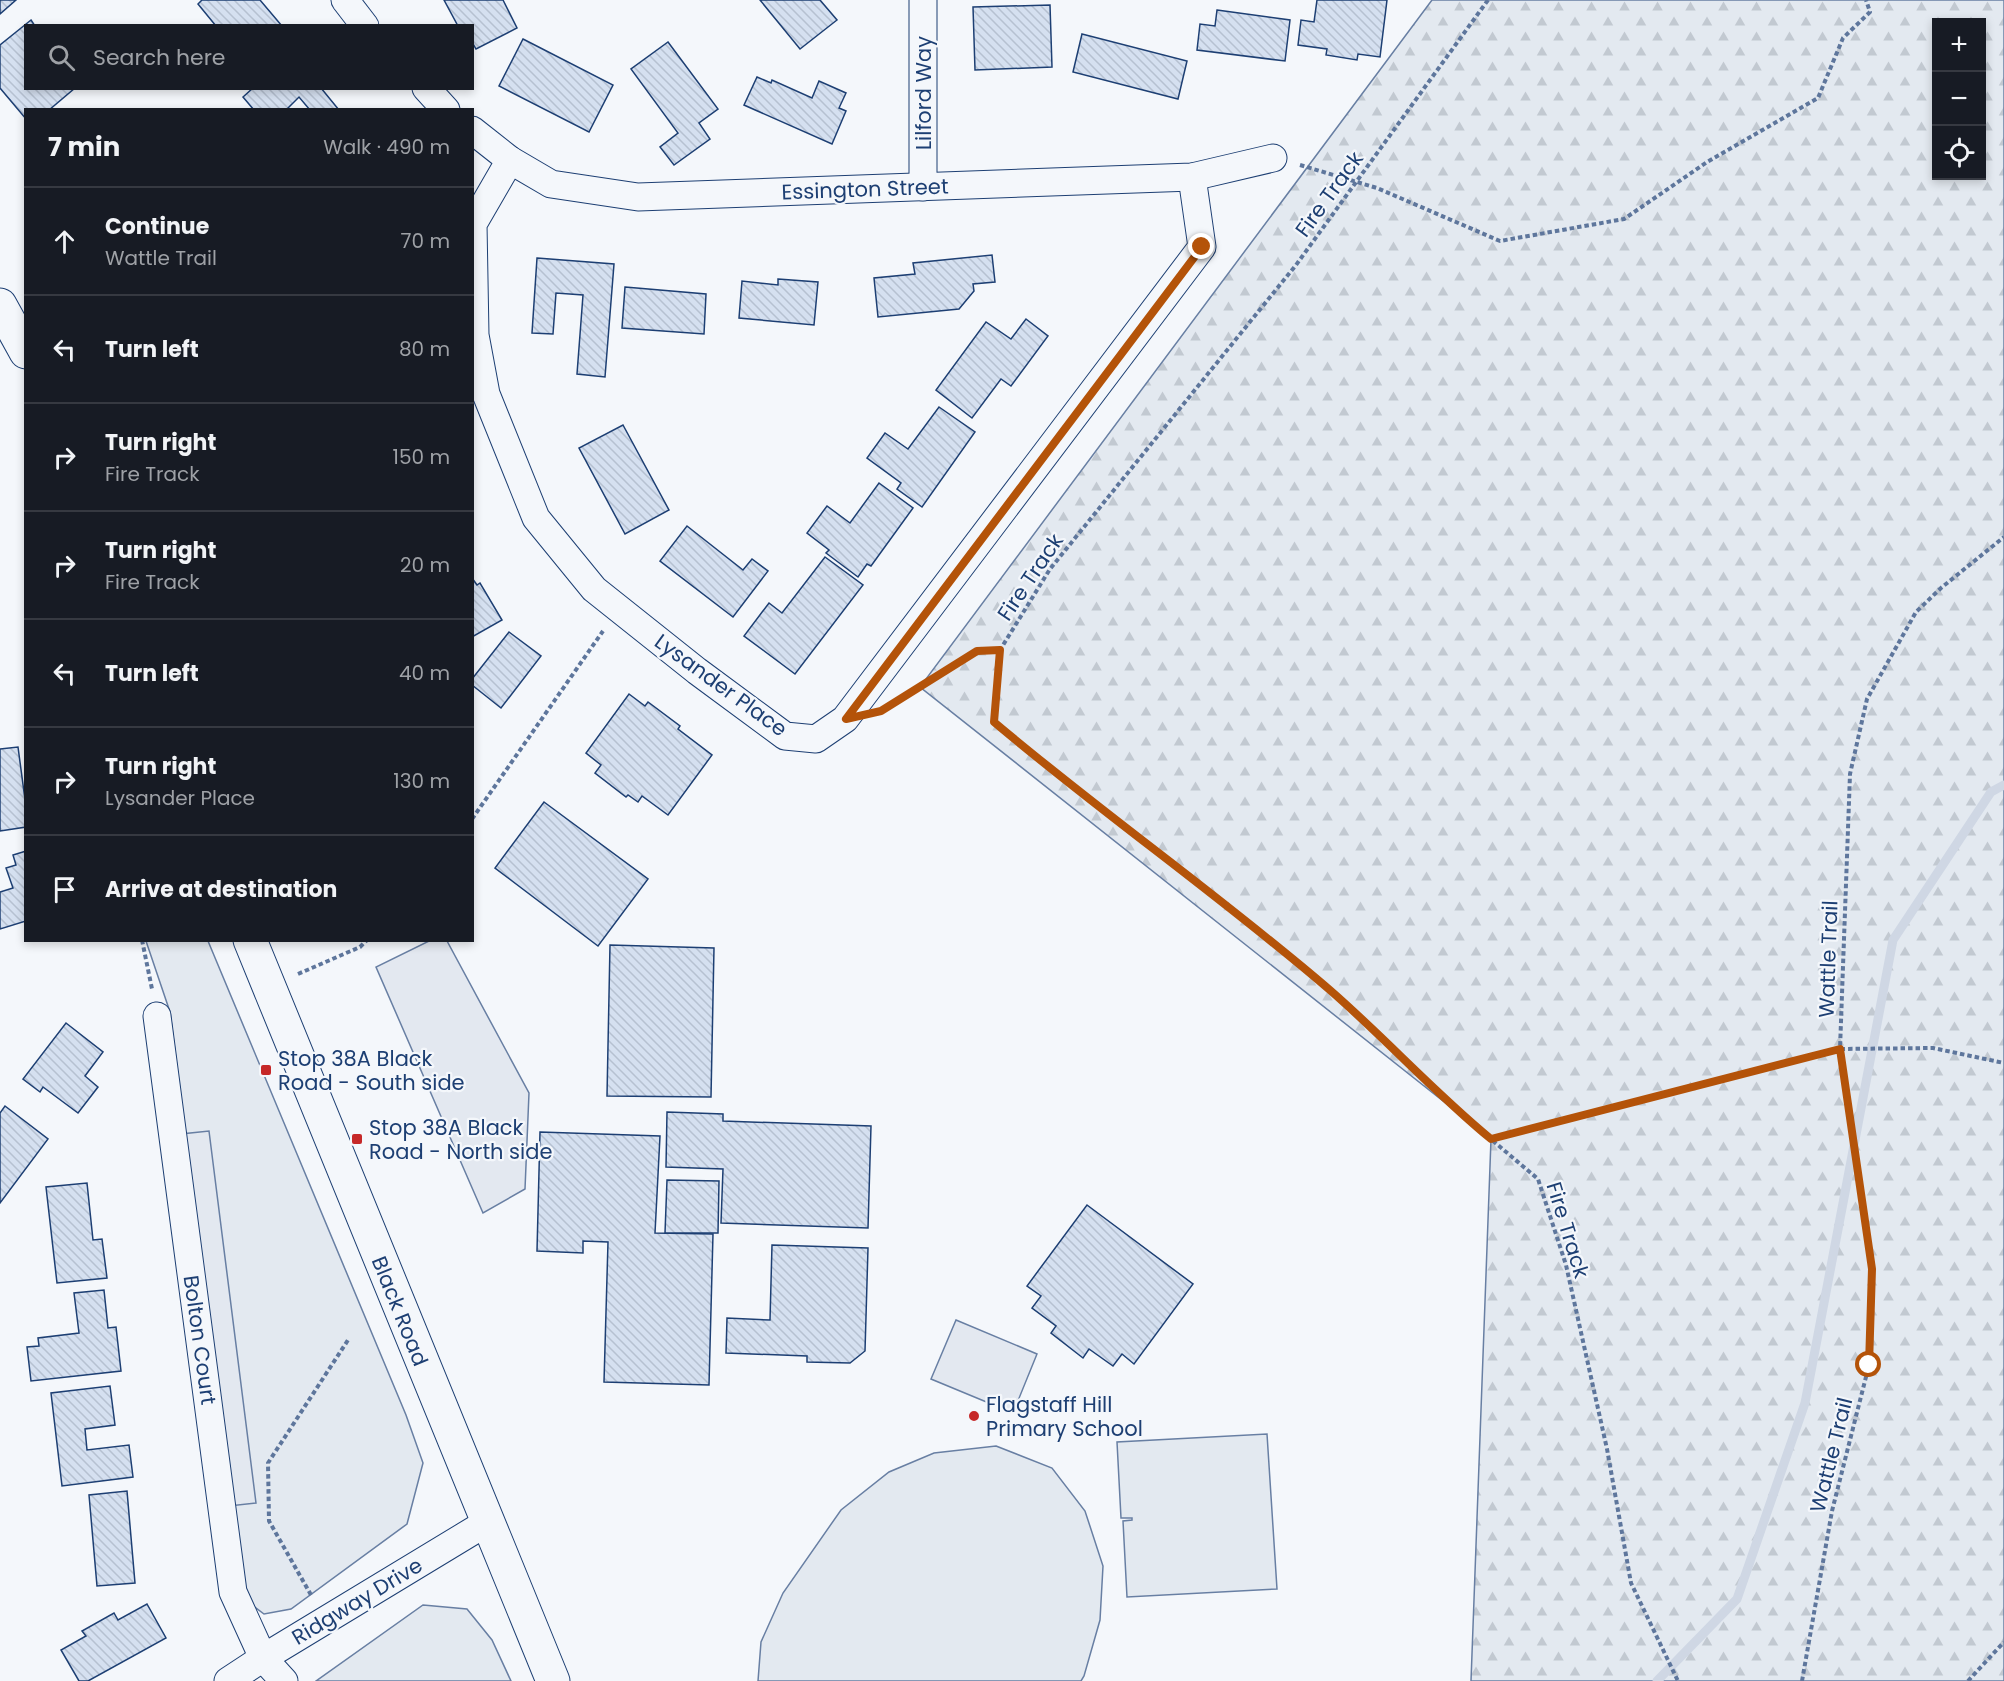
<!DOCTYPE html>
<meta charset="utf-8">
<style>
body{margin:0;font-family:Poppins,sans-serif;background:#242831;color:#f1f3f6}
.controls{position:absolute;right:18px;top:18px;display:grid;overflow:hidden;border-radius:0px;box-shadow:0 3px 9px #0003}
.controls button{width:54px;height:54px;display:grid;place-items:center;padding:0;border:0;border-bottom:2px solid #363941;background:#171b24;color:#f1f3f6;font:30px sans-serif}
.stop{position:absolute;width:18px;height:18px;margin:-14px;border:4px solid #b45309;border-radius:50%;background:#fff}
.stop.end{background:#b45309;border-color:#fff;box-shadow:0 2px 6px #0008}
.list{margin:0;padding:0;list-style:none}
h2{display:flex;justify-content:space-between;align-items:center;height:78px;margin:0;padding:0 24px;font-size:26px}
h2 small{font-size:20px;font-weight:400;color:#9ea1a6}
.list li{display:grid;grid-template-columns:39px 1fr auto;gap:18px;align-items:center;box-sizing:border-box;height:108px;padding:0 24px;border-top:2px solid #363941}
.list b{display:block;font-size:22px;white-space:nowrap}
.list p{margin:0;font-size:20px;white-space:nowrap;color:#9ea1a6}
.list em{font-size:20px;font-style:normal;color:#9ea1a6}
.icon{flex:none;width:33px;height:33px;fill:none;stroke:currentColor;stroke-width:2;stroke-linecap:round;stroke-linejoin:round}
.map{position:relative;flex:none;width:2004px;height:1681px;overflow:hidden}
.search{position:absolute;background:#171b24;box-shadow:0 3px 9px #0003;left:24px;top:24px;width:450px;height:66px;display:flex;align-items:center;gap:15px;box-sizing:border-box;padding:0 21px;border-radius:0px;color:#9ea1a6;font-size:22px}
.panel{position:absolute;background:#171b24;box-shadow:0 3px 9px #0003;left:24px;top:108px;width:450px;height:834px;border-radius:0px}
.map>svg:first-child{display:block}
.forest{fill:url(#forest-firs);stroke:#687fa3;stroke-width:1.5;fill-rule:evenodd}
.park{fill:#e3e9f0;stroke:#687fa3;stroke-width:1.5}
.parking{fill:#e3e8f0;stroke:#687fa3;stroke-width:1.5}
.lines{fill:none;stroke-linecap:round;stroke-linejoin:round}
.stream{stroke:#cfd7e4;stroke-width:9}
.building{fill:url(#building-back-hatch);stroke:#1d3f73;stroke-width:1.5}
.street-casing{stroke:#1d3f73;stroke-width:29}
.secondary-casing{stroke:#1d3f73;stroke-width:35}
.path{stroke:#5e769c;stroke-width:4;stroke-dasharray:4.5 3;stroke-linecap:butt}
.street{stroke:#f4f7fb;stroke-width:27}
.secondary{stroke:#f4f7fb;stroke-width:33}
.route{stroke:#b45309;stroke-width:8}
.poi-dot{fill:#c62828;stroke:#f4f7fb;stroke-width:2}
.labels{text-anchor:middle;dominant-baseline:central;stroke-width:4.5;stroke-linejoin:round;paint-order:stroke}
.street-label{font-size:21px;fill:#1d3f73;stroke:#f4f7fb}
.poi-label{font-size:21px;fill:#1d3f73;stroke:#f4f7fb;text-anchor:start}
</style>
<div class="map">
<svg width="2004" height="1681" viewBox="0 0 2004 1681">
<defs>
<pattern id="forest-firs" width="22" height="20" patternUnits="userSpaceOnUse" patternTransform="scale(1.5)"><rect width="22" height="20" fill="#e3e9f0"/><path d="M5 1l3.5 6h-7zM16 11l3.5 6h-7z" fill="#c2c9d1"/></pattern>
<pattern id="building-back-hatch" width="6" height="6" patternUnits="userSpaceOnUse" patternTransform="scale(1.5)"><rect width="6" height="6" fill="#d5e0f0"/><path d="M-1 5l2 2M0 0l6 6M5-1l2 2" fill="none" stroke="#b6c1d1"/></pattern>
</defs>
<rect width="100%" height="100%" fill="#f4f7fb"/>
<path class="forest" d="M1432 0H2004V1681H1471L1491 1139 920 687ZM1936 22H1982V176H1936Z"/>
<g class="park">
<polygon points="146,941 208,941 406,1415 423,1463 407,1524 291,1609 264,1614 244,1599 170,1012"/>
<polygon points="1267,1434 1277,1589 1127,1597 1123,1521 1132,1520 1132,1518 1121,1518 1117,1442"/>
<polygon points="996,1446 1052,1468 1085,1511 1103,1566 1100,1620 1084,1676 1081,1681 758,1681 761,1642 783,1593 841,1510 889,1472 934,1453"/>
<polygon points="423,1605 467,1609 492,1640 511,1681 316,1681"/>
</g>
<g class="parking">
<polygon points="429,941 447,941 529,1093 525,1189 483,1213 376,967"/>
<polygon points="209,1131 256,1503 229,1506 181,1134"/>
<polygon points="956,1320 1037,1354 1013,1413 931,1379"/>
</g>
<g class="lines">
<polyline class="stream" points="1657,1681 1737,1599 1805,1403 1893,940 1991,792 2004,785"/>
</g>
<g class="building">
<polygon points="0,0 16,0 0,14"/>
<polygon points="202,0 260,0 282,26 216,26 198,4"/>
<polygon points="444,0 503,0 517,28 476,49 472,42 472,26 458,26"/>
<polygon points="760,0 820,0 837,20 800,49"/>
<polygon points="1317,0 1387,0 1380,57 1358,54 1357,60 1326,55 1327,49 1298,45 1301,20 1314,22"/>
<polygon points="1050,5 1052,67 975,70 973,7"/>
<polygon points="1217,10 1290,20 1285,61 1197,50 1200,24 1215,26"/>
<polygon points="31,20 35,26 26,26 26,88 75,88 49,110 26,110 26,119 0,88 0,45"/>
<polygon points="1082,34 1187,61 1178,99 1073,72"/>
<polygon points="523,39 613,85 589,132 499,86"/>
<polygon points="668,42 718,109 699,123 710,139 674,165 660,147 678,133 631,69"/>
<polygon points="757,77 771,83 772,80 812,98 819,81 846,93 839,108 846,111 832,144 744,105"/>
<polygon points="253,88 321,88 339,110 310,110 299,97 286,110 254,110 243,97"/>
<polygon points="992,255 995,282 973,284 974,291 959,309 878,317 874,278 915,274 913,263"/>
<polygon points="537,258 614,264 605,377 577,374 583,295 556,293 553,334 532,333"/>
<polygon points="778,279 818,282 814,325 739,318 742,281 778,285"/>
<polygon points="625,287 706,294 704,334 622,328"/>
<polygon points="1026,319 1048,336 1011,386 1001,379 972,418 936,390 986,322 1011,339"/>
<polygon points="939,407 975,432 922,507 897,489 901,483 867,458 885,433 908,449"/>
<polygon points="623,425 669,510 625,534 579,448"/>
<polygon points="879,483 913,508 871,566 867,564 858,577 826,553 829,550 807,533 827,506 850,523"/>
<polygon points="687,526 743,570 752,559 768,571 733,617 660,561"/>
<polygon points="825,557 863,585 795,674 744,636 769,603 782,613"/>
<polygon points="472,578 477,585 480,583 502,620 472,637"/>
<polygon points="509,632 541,656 501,708 472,685 472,679"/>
<polygon points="629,694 645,706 648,702 680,726 678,729 712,755 668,815 642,796 638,802 628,795 626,797 595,773 601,765 586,753"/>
<polygon points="18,747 26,807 26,827 0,831 0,749"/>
<polygon points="544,802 648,879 598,946 495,868"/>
<polygon points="26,851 26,921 0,929 0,892 13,888 6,868 16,865 13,855"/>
<polygon points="610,945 714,948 711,1097 607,1096"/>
<polygon points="66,1023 103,1052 85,1076 98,1087 78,1113 43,1087 40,1092 23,1079"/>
<polygon points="5,1106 48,1139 0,1203 0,1113"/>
<polygon points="667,1112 723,1114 723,1121 871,1126 868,1228 721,1223 723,1169 666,1167"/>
<polygon points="540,1132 660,1136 655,1233 713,1234 709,1385 604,1382 608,1242 583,1241 583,1253 537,1251"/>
<polygon points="667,1180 719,1181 718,1233 665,1233"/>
<polygon points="87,1183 93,1240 102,1239 107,1278 57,1283 46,1187"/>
<polygon points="1087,1205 1193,1284 1134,1364 1122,1354 1113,1366 1089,1349 1083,1358 1051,1333 1056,1326 1032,1308 1041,1296 1027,1286"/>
<polygon points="772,1245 868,1248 865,1351 850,1363 807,1362 807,1356 726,1353 727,1318 770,1320"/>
<polygon points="104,1290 108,1328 116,1327 121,1371 31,1381 27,1347 39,1346 38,1338 79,1333 74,1293"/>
<polygon points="110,1386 115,1425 85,1429 87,1450 129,1445 133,1477 62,1486 51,1393"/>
<polygon points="127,1491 135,1583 97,1586 89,1495"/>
<polygon points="147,1604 166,1638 88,1681 79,1681 61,1650 86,1636 82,1631 114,1613 118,1620"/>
</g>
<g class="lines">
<defs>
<g id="street">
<polyline points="345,0 365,26"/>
<polyline points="426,88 446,110"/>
<polyline points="472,130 510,160 551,184 638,197 1192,177 1273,158"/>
<polyline points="510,160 473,224 475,335 486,394 536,518 594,589 697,671 785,736 816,739 845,719 1202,247 1192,177"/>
<polyline points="923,187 923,0"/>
<polyline points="157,1016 233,1592 263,1658 284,1681"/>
<polyline points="228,1681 263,1658 486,1523"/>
</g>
<g id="secondary">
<polyline points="0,305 26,352"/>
<polyline points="250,940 553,1681"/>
</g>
</defs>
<use href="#street" class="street-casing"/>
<use href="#secondary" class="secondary-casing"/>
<g class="path">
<polyline points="1488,0 1296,265 1050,569 1000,650 994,722 1048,767 1153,847 1332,992 1453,1107 1538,1179 1566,1265 1607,1449 1631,1583 1678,1681"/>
<polyline points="1300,165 1377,188 1500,241 1624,219 1707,162 1818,98 1843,38 1870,12 1866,0"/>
<polyline points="894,703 977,651 1000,650"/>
<polyline points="472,819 603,631"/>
<polyline points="142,940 152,989"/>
<polyline points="298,974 360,947 367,940"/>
<polyline points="1492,1139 1840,1049 1933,1048 2004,1063"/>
<polyline points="311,1595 269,1521 268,1463 348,1340"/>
<polyline points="1802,1681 1832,1511 1869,1365 1872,1269 1840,1049 1850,774 1867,699 1916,612 1941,588 2004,537"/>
<polyline points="1968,1681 2004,1642"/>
</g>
<use href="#street" class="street"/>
<use href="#secondary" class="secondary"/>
</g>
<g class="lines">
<path class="route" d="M1202 247 846 719 881 711 977 651 1000 650 994 722C1104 815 1222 897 1331 991 1386 1039 1435 1093 1491 1139L1840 1049 1872 1269 1869 1365"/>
</g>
<g class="poi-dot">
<rect x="260" y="1064" width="12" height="12" rx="3"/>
<rect x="351" y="1133" width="12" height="12" rx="3"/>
<circle cx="974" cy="1416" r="6"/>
</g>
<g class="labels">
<g class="street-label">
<text transform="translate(923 93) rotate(-90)">Lilford Way</text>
<text transform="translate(865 189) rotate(-2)">Essington Street</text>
<text transform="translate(1329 194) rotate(-54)">Fire Track</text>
<text transform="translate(1030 577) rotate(-56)">Fire Track</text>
<text transform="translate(721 685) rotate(36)">Lysander Place</text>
<text transform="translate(1828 959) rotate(-88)">Wattle Trail</text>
<text transform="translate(1568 1230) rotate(73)">Fire Track</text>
<text transform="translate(400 1311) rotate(68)">Black Road</text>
<text transform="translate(200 1340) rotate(82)">Bolton Court</text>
<text transform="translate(1831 1455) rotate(-76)">Wattle Trail</text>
<text transform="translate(357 1601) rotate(-31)">Ridgway Drive</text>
</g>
<g class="poi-label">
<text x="278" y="1058">Stop 38A Black<tspan x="278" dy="24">Road - South side</tspan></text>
<text x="369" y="1127">Stop 38A Black<tspan x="369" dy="24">Road - North side</tspan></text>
<text x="986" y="1404">Flagstaff Hill<tspan x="986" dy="24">Primary School</tspan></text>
</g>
</g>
</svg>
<div class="controls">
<button>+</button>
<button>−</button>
<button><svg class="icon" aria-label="locate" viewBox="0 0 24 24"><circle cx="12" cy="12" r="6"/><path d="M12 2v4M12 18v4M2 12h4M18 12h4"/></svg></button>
</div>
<div class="stop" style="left:1869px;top:1365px"></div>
<div class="stop end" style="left:1202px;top:247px"></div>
<div class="search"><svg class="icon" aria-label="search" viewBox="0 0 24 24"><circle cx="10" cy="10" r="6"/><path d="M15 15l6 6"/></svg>Search here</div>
<section class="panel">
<h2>7 min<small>Walk · 490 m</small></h2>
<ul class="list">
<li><svg class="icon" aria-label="ahead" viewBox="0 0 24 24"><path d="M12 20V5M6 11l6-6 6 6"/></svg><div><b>Continue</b><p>Wattle Trail</p></div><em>70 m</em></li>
<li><svg class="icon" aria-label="left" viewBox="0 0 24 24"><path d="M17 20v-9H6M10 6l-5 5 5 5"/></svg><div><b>Turn left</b></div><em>80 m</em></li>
<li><svg class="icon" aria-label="right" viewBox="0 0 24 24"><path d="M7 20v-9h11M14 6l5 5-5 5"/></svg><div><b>Turn right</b><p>Fire Track</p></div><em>150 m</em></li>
<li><svg class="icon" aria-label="right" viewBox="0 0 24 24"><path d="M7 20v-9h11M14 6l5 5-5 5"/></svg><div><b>Turn right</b><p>Fire Track</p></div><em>20 m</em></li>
<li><svg class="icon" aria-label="left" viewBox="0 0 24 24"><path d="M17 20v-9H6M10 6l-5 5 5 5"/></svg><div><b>Turn left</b></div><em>40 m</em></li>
<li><svg class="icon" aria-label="right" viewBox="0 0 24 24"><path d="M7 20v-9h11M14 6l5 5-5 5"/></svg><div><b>Turn right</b><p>Lysander Place</p></div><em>130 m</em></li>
<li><svg class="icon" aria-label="arrive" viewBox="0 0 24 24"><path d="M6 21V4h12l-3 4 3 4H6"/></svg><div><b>Arrive at destination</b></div></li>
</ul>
</section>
</div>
